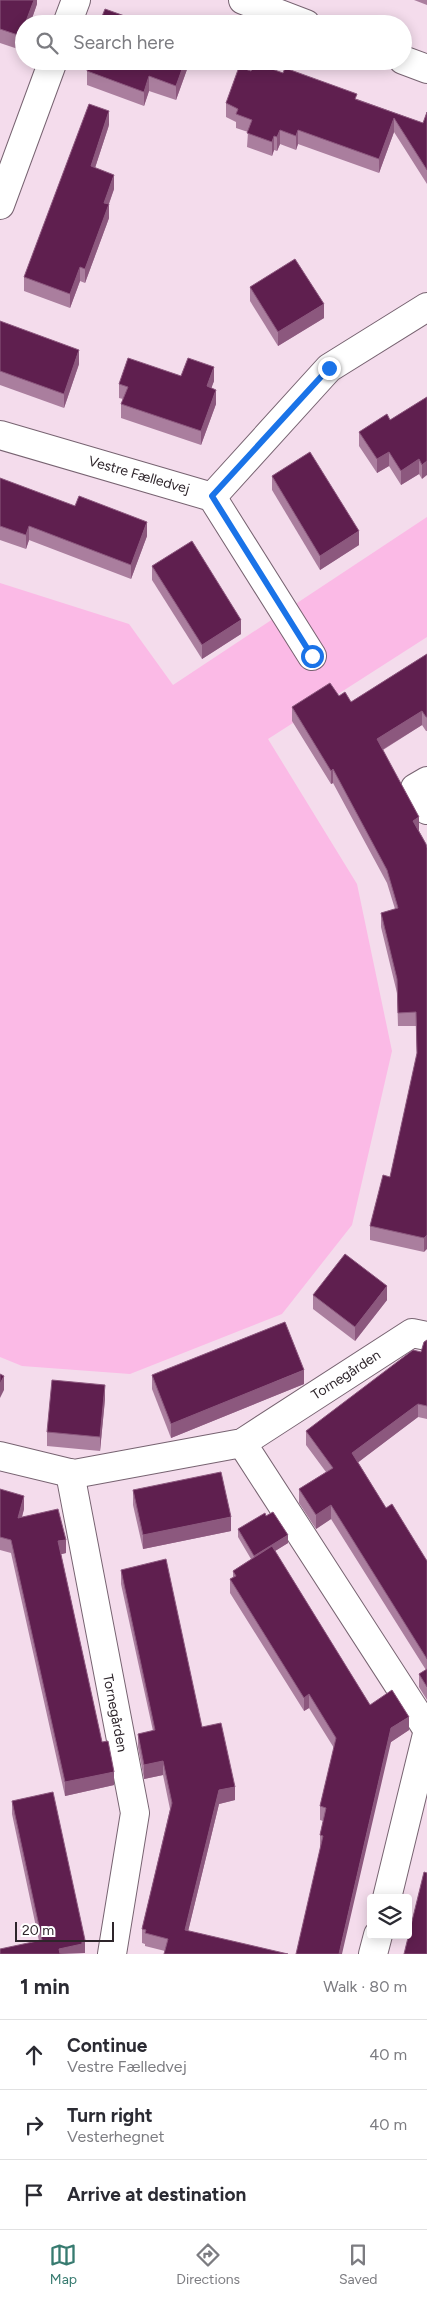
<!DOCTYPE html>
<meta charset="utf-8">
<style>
body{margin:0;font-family:Figtree,sans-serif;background:#f7f7f7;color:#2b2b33}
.controls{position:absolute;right:15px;bottom:15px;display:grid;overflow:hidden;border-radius:5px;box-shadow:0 2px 12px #0003}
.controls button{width:45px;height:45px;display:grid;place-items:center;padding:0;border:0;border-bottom:1px solid #e1e1e2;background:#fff;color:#2b2b33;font:25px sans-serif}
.scale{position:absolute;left:15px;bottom:12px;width:99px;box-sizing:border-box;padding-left:5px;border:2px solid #2e252b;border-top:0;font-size:14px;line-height:18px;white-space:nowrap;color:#2e252b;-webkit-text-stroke:4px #fff;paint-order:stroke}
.stop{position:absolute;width:15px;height:15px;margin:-11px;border:4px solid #1a73e8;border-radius:50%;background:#fff}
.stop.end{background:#1a73e8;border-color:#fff;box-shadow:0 1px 5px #0008}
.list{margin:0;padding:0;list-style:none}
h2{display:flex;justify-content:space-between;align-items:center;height:65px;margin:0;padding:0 20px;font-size:21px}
h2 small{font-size:16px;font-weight:400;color:#7c7c81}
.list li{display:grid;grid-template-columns:32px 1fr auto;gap:15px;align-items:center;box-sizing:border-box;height:70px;padding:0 20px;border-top:1px solid #e1e1e2}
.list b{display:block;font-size:19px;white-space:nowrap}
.list p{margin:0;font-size:16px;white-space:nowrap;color:#7c7c81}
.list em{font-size:16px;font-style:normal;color:#7c7c81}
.icon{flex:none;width:28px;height:28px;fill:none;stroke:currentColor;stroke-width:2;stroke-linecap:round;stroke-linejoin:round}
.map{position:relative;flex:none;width:427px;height:1954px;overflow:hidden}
.search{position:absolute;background:#fff;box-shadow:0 2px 12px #0003;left:15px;right:15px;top:15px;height:55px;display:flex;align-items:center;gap:12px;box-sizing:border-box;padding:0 18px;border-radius:28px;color:#7c7c81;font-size:19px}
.sheet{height:275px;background:#fff}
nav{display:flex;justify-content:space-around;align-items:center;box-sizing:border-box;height:70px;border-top:1px solid #e1e1e2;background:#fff;font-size:14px;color:#7c7c81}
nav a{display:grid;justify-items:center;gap:2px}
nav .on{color:#377b70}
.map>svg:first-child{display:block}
.green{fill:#fbbae6}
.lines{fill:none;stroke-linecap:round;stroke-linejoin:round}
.street-casing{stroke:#776371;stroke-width:30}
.street{stroke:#fff;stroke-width:28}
.wall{fill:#aa7e9e}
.shaded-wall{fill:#8c587e}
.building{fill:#5f1f4f;stroke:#8c587e}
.route{stroke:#1a73e8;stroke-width:6}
.labels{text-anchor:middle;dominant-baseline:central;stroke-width:5;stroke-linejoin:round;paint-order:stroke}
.street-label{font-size:14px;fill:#2e252b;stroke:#fff}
</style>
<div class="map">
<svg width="427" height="1954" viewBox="0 0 427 1954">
<rect width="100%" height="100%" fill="#f4dcec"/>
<polygon class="green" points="427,517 427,637 268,739 357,884 392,1051 352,1225 282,1314 130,1374 22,1366 0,1357 0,583 129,624 173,685"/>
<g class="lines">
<defs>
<g id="street">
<polyline points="243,0 306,24"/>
<polyline points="67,24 76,0"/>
<polyline points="403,60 427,69"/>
<polyline points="0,205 53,61"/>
<polyline points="0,435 212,497 312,656"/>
<polyline points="212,497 329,368 427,307"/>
<polyline points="427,781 415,788 427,810"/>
<polyline points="242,1443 427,1729"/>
<polyline points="0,1456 74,1474 242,1443 412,1333 427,1336"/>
<polyline points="70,1473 135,1813 112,1954"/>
<polyline points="387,1898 427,1734"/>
<polyline points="373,1954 378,1935"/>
</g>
</defs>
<use href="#street" class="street-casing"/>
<use href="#street" class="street"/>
</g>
<g class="wall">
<polygon points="0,0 37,0 37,4 30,24 24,24 24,42 21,50 0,43"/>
<polygon points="414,0 427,0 427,5"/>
<polygon points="88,61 190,61 176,100 149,91 144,106 87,85 87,71 88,66"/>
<polygon points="251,71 357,99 423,123 427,112 427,184 394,132 379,173 298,144 296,150 280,144 277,151 274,150 272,156 247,147 248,132 236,128 236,122 226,117 226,103"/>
<polygon points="109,125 95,168 114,189 109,204 109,218 85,283 80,281 70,308 24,291 24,277"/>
<polygon points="250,287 324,318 278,346 250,301"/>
<polygon points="0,321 79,364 64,408 0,385"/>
<polygon points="181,376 214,381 211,388 216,404 201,445 121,418 121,404 123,399 119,398 119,384"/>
<polygon points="427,397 422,479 419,474 401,485 389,466 377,473 359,446 359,432 390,420"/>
<polygon points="272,476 359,545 320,570 272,490"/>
<polygon points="0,478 147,536 131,579 29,540 26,549 0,540"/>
<polygon points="152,566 241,634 202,659 152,580"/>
<polygon points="427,654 427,731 426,731 422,725 383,750 419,831 426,844 424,1252 370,1240 370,1226 390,1177 417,1055 416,1026 398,1026 397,993 381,927 381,913 395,909 387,883 333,783 331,784 292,721 292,707 339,696 351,702"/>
<polygon points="313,1295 387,1300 355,1341 313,1309"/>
<polygon points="427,1340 427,1419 418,1417 358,1462 386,1508 427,1561 427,1700 419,1687 419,1674 426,1670 331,1519 316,1529 299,1503 299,1489 326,1472 306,1445 306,1431 421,1352"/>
<polygon points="152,1375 304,1384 171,1438 152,1389"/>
<polygon points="105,1399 100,1451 47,1446 47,1432"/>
<polygon points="0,1489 24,1509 22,1517 66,1553 61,1554 102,1742 114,1785 65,1796 11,1553 0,1550"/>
<polygon points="133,1490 231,1531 143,1549 133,1505"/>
<polygon points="238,1529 288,1543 275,1551 370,1705 409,1730 391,1742 320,1849 320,1835 323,1821 320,1820 320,1806 334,1748 309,1708 304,1711 230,1593 230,1579 233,1578 233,1571 251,1559 238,1537"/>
<polygon points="121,1570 202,1727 235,1800 219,1804 188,1931 165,1951 145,1946 145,1944 142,1943 142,1929 170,1809 163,1775 144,1779 138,1747 138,1734 153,1731 121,1584"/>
<polygon points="12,1801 85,1953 0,1954 39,1941 12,1814"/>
</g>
<g class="shaded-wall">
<polygon points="34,0 37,0 37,4 30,24 25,24"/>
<polygon points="24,28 24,42 21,50 21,36"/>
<polygon points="185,61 190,61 176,100 176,86"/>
<polygon points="149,76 149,91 144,106 144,92"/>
<polygon points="109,111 109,125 91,180 91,166"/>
<polygon points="394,118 394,132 379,173 379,159"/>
<polygon points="280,130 280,144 277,151 277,137"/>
<polygon points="298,130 298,144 296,150 296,136"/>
<polygon points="274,136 274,150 272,156 272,142"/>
<polygon points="114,175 114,189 104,217 104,203"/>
<polygon points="109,204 109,218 85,283 85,269"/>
<polygon points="80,267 80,281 70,308 70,294"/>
<polygon points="324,304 324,318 278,346 278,332"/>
<polygon points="79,350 79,364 64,408 64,394"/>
<polygon points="214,367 214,381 207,400 207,386"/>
<polygon points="216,390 216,404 201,445 201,431"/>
<polygon points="389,452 389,466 377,473 377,459"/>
<polygon points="419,459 419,474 401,485 401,471"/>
<polygon points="427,461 427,475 422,479 422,465"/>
<polygon points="147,522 147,536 131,579 131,565"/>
<polygon points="29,526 29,540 26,549 26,535"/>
<polygon points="359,531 359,545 320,570 320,556"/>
<polygon points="241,620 241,634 202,659 202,645"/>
<polygon points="422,711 422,725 377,753 377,739"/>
<polygon points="333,769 333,783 331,784 331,771"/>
<polygon points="419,817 419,831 413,835 413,821"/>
<polygon points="427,1235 427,1249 424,1252 424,1238"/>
<polygon points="387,1286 387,1300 355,1341 355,1327"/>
<polygon points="304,1370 304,1384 171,1438 171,1424"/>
<polygon points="4,1376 4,1390 0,1398 0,1384"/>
<polygon points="105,1385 105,1399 100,1451 100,1437"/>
<polygon points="418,1404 418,1417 352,1467 352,1453"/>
<polygon points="24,1496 24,1509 18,1531 18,1518"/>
<polygon points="331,1505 331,1519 316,1529 316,1515"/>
<polygon points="231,1517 231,1531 143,1549 143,1535"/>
<polygon points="288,1535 288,1543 254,1564 254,1556"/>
<polygon points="66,1540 66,1553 58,1555 58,1541"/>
<polygon points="309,1694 309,1708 304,1711 304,1698"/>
<polygon points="409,1717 409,1730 391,1742 342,1954 339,1954 391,1728"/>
<polygon points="163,1761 163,1775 144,1779 144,1765"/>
<polygon points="114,1772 114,1785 65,1796 65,1782"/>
<polygon points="235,1787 235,1800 219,1804 185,1944 185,1930 219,1790"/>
<polygon points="85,1940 85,1953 59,1954 59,1949"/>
</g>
<g class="building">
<polygon points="0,0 34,0 25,24 24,24 24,28 21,36 0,29"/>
<polygon points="105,9 147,24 99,24"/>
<polygon points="90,61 185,61 176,86 149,76 144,92 87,71"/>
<polygon points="255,63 283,73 285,68 357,94 355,99 423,123 427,112 427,170 394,118 379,159 298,130 296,136 280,130 277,137 274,136 272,142 247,133 252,120 236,114 238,109 226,103 239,67 251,71"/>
<polygon points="89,104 109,111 91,166 114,175 104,203 109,204 85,269 80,267 70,294 24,277"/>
<polygon points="295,259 324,304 278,332 250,287"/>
<polygon points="0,321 79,350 64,394 0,371"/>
<polygon points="128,358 181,376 188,358 214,367 207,386 216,390 201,431 121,404 128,387 119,384"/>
<polygon points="427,397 427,461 422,465 419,459 401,471 389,452 377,459 359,432 387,414 390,420"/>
<polygon points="310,452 359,531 320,556 272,476"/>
<polygon points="0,478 75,506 79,496 147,522 131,565 29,526 26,535 0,526"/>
<polygon points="192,541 241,620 202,645 152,566"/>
<polygon points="427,654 427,717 426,717 422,711 377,739 419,817 413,821 426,844 427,848 427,1235 424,1238 370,1226 383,1175 390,1177 417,1053 416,1012 398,1013 397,979 381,913 398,908 387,870 333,769 331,771 292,707 330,683 339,696 345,692 351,702"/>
<polygon points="345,1254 387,1286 355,1327 313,1295"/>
<polygon points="285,1322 304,1370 171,1424 152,1375"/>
<polygon points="427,1340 427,1406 418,1404 352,1453 386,1508 392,1504 427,1561 427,1659 331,1505 316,1515 299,1489 333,1468 306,1431 413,1350 421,1352 424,1342"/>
<polygon points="0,1374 4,1376 0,1384"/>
<polygon points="52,1380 105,1385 100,1437 47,1432"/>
<polygon points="221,1472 231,1517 143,1535 133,1490"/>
<polygon points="0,1489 24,1496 18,1518 58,1509 66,1540 58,1541 102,1742 108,1741 114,1772 65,1782 11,1540 0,1537"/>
<polygon points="273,1512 288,1535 254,1556 238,1529 265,1513 266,1516"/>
<polygon points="272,1546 370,1705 392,1690 409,1717 391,1728 339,1954 296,1954 323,1836 320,1835 326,1808 320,1806 336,1738 309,1694 304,1698 230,1579 236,1576 233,1571"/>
<polygon points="166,1559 202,1727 221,1723 235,1787 219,1790 185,1930 288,1954 164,1954 168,1939 145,1933 146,1930 142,1929 172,1803 163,1761 144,1765 138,1734 155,1730 121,1570"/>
<polygon points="427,1669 427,1687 419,1674"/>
<polygon points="53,1792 85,1940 82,1941 82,1944 59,1949 60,1954 0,1954 0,1949 42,1940 12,1801"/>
<polygon points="424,1872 427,1873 427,1954 404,1954"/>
</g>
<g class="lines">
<polyline class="route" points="312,656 212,496 329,368"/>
</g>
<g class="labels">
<g class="street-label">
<text transform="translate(139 475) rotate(16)">Vestre Fælledvej</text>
<text transform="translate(346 1375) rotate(-33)">Tornegården</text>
<text transform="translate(115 1713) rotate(79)">Tornegården</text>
</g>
</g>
</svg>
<div class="controls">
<button><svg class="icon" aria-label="layers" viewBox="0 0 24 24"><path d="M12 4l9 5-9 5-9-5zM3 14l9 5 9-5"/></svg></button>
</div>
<div class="scale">20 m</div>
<div class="stop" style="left:312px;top:656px"></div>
<div class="stop end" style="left:329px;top:368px"></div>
<div class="search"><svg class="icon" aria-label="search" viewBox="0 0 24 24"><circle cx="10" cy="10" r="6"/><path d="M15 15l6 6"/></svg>Search here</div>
</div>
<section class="sheet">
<h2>1 min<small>Walk · 80 m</small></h2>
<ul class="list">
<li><svg class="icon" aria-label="ahead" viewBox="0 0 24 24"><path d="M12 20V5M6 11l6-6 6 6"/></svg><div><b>Continue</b><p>Vestre Fælledvej</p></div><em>40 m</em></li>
<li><svg class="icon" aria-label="right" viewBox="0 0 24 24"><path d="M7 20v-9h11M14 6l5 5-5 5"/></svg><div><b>Turn right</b><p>Vesterhegnet</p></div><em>40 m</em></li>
<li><svg class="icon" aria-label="arrive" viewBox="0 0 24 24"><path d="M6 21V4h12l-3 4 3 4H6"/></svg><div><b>Arrive at destination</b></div></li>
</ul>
</section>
<nav>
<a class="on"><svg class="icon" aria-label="map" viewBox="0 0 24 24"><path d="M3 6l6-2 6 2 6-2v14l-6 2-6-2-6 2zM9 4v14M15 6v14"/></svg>Map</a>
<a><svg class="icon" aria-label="directions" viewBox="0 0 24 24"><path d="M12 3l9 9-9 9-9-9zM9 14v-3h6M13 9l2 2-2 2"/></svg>Directions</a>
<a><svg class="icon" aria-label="saved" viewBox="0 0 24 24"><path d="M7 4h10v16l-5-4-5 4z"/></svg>Saved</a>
</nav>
